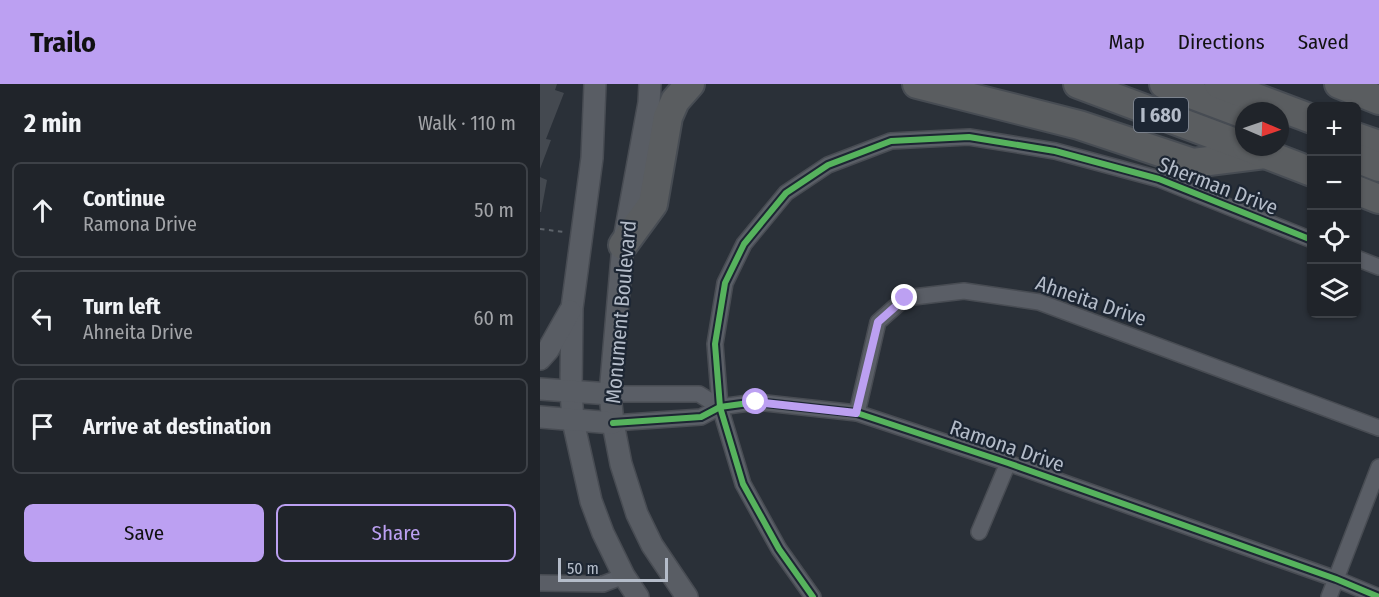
<!DOCTYPE html>
<meta charset="utf-8">
<style>
body{margin:0;font-family:"Fira Sans Condensed",sans-serif;background:#2d3036;color:#f1f3f6}
.controls{position:absolute;right:18px;top:18px;display:grid;overflow:hidden;border-radius:9px;box-shadow:0 2px 4px #0004}
.controls button{width:54px;height:54px;display:grid;place-items:center;padding:0;border:0;border-bottom:2px solid #3d4147;background:#20242a;color:#f1f3f6;font:30px sans-serif}
.compass{position:absolute;left:695px;top:18px;width:54px;height:54px;border-radius:50%;background:#20242a;box-shadow:0 2px 4px #0004;rotate:92deg}
.scale{position:absolute;left:18px;bottom:15px;width:110px;box-sizing:border-box;padding-left:6px;border:3px solid #b4bcc9;border-top:0;font-size:16px;line-height:21px;white-space:nowrap;color:#b4bcc9;-webkit-text-stroke:4px #1d2633;paint-order:stroke}
.stop{position:absolute;width:18px;height:18px;margin:-14px;border:4px solid #bca0f2;border-radius:50%;background:#fff}
.stop.end{background:#bca0f2;border-color:#fff;box-shadow:0 2px 6px #0008}
.list{margin:0;padding:0;list-style:none}
h2{display:flex;justify-content:space-between;align-items:center;height:78px;margin:0;padding:0 24px;font-size:26px}
h2 small{font-size:20px;font-weight:400;color:#a2a4a8}
.list li{display:grid;grid-template-columns:39px 1fr auto;gap:18px;align-items:center;box-sizing:border-box;height:96px;margin:0 12px 12px;padding:0 12px;border:2px solid #3d4147;border-radius:9px}
.list b{display:block;font-size:22px;white-space:nowrap}
.list p{margin:0;font-size:20px;white-space:nowrap;color:#a2a4a8}
.list em{font-size:20px;font-style:normal;color:#a2a4a8}
.actions{display:flex;gap:12px;padding:18px 24px}
.actions a{flex:1;padding:14px 0;border:2px solid #bca0f2;border-radius:9px;text-align:center;font-size:21px;color:#bca0f2}
.actions .main{background:#bca0f2;color:#111}
.icon{flex:none;width:33px;height:33px;fill:none;stroke:currentColor;stroke-width:2;stroke-linecap:round;stroke-linejoin:round}
.map{position:relative;flex:none;width:839px;height:513px;overflow:hidden}
header{display:flex;align-items:center;gap:36px;box-sizing:border-box;height:84px;padding:0 30px;background:#bca0f2;color:#111}
header strong{font-size:28px}
nav{display:flex;gap:33px;margin-inline-start:auto;font-size:21px}
main{display:flex}
aside{flex:1;background:#20242a}
.map>svg:first-child{display:block}
.building{fill:#444950}
.lines{fill:none;stroke-linecap:round;stroke-linejoin:round}
.street-casing{stroke:#484c53;stroke-width:18}
.secondary-casing{stroke:#484c53;stroke-width:24}
.highway-casing{stroke:#474c53;stroke-width:32}
.path{stroke:#5d636a;stroke-width:2;stroke-dasharray:4.5 4.5;stroke-linecap:butt}
.street{stroke:#5a5e66;stroke-width:15}
.secondary{stroke:#595d64;stroke-width:21}
.highway{stroke:#5a5d60;stroke-width:28}
.cycleway-casing{stroke:#1d2633;stroke-width:10}
.cycleway{stroke:#56b35d;stroke-width:6}
.route{stroke:#bca0f2;stroke-width:8}
.labels{text-anchor:middle;dominant-baseline:central;stroke-width:4.5;stroke-linejoin:round;paint-order:stroke}
.shield{fill:#1d2633;stroke:#878f9c;stroke-width:1.5}
.shield-label{font-size:20px;font-weight:bold;fill:#b4bcc9}
.street-label{font-size:21px;fill:#b4bcc9;stroke:#1d2633}
</style>
<header>
<strong>Trailo</strong>
<nav><a>Map</a><a>Directions</a><a>Saved</a></nav>
</header>
<main>
<aside>
<h2>2 min<small>Walk · 110 m</small></h2>
<ul class="list">
<li><svg class="icon" aria-label="ahead" viewBox="0 0 24 24"><path d="M12 20V5M6 11l6-6 6 6"/></svg><div><b>Continue</b><p>Ramona Drive</p></div><em>50 m</em></li>
<li><svg class="icon" aria-label="left" viewBox="0 0 24 24"><path d="M17 20v-9H6M10 6l-5 5 5 5"/></svg><div><b>Turn left</b><p>Ahneita Drive</p></div><em>60 m</em></li>
<li><svg class="icon" aria-label="arrive" viewBox="0 0 24 24"><path d="M6 21V4h12l-3 4 3 4H6"/></svg><div><b>Arrive at destination</b></div></li>
</ul>
<div class="actions"><a class="main">Save</a><a>Share</a></div>
</aside>
<div class="map">
<svg width="839" height="513" viewBox="0 0 839 513">
<rect width="100%" height="100%" fill="#2a3038"/>
<g class="building">
<polygon points="0,0 17,0 15,6 24,9 6,55 11,56 0,85"/>
<polygon points="0,93 7,96 1,128 0,128"/>
</g>
<g class="lines">
<defs>
<g id="street">
<polyline points="816,174 839,183"/>
<polyline points="70,310 159,310 180,323"/>
<polyline points="317,329 338,238 365,214 424,207 499,218 839,344"/>
<polyline points="73,339 161,333 180,323 216,318 317,329 468,379 796,495 839,513"/>
<polyline points="439,448 468,379"/>
<polyline points="0,499 63,500 84,492"/>
<polyline points="273,513 239,465 203,400 180,323 175,260 185,199 204,160 246,109 288,81 351,57 429,53 515,67 619,95 772,156"/>
<polyline points="789,513 839,383"/>
</g>
<g id="secondary">
<polyline points="55,0 52,74 32,224 31,307 33,337 51,417 63,449 84,492 98,513"/>
<polyline points="110,0 109,19 83,161 70,310 73,339 81,380 97,430 112,461 147,513"/>
<polyline points="0,275 8,266 30,227"/>
<polyline points="0,305 70,310"/>
<polyline points="0,333 73,339"/>
</g>
<g id="highway">
<polyline points="377,0 539,41 653,79 725,70"/>
<polyline points="538,0 704,62"/>
<polyline points="624,0 704,30"/>
<polyline points="679,0 772,35"/>
<polyline points="799,0 839,16"/>
<polyline points="816,53 839,61"/>
<polyline points="707,63 772,88"/>
<polyline points="816,74 839,83"/>
<polyline points="816,106 839,115"/>
<polyline points="83,161 113,120 128,33 135,17 150,0"/>
</g>
</defs>
<use href="#street" class="street-casing"/>
<use href="#secondary" class="secondary-casing"/>
<use href="#highway" class="highway-casing"/>
<polyline class="path" points="0,145 24,148"/>
<use href="#street" class="street"/>
<use href="#secondary" class="secondary"/>
<use href="#highway" class="highway"/>
<defs>
<g id="cycleway">
<polyline points="73,339 161,333 180,323 216,318 317,329 468,379 796,495 839,513"/>
<polyline points="273,513 239,465 203,400 180,323 175,260 185,199 204,160 246,109 288,81 351,57 429,53 515,67 619,95 772,156"/>
</g>
</defs>
<use href="#cycleway" class="cycleway-casing"/>
<use href="#cycleway" class="cycleway"/>
</g>
<g class="lines">
<polyline class="route" points="216,318 316,329 338,238 365,214"/>
</g>
<g class="labels">
<rect class="shield" x="594" y="14" width="54" height="34" rx="4.5"/>
<g class="shield-label">
<text x="621" y="31">I 680</text>
</g>
<g class="street-label">
<text transform="translate(678 102) rotate(21)">Sherman Drive</text>
<text transform="translate(551 217) rotate(19)">Ahneita Drive</text>
<text transform="translate(81 228) rotate(-85)">Monument Boulevard</text>
<text transform="translate(467 362) rotate(19)">Ramona Drive</text>
</g>
</g>
</svg>
<div class="controls">
<button>+</button>
<button>−</button>
<button><svg class="icon" aria-label="locate" viewBox="0 0 24 24"><circle cx="12" cy="12" r="6"/><path d="M12 2v4M12 18v4M2 12h4M18 12h4"/></svg></button>
<button><svg class="icon" aria-label="layers" viewBox="0 0 24 24"><path d="M12 4l9 5-9 5-9-5zM3 14l9 5 9-5"/></svg></button>
</div>
<svg class="compass" viewBox="-18 -18 36 36"><path d="M0-13l5 13h-10z" fill="#e53935"/><path d="M0 13l5-13h-10z" fill="#a2a4a8"/></svg>
<div class="scale">50 m</div>
<div class="stop" style="left:216px;top:318px"></div>
<div class="stop end" style="left:365px;top:214px"></div>
</div>
</main>
